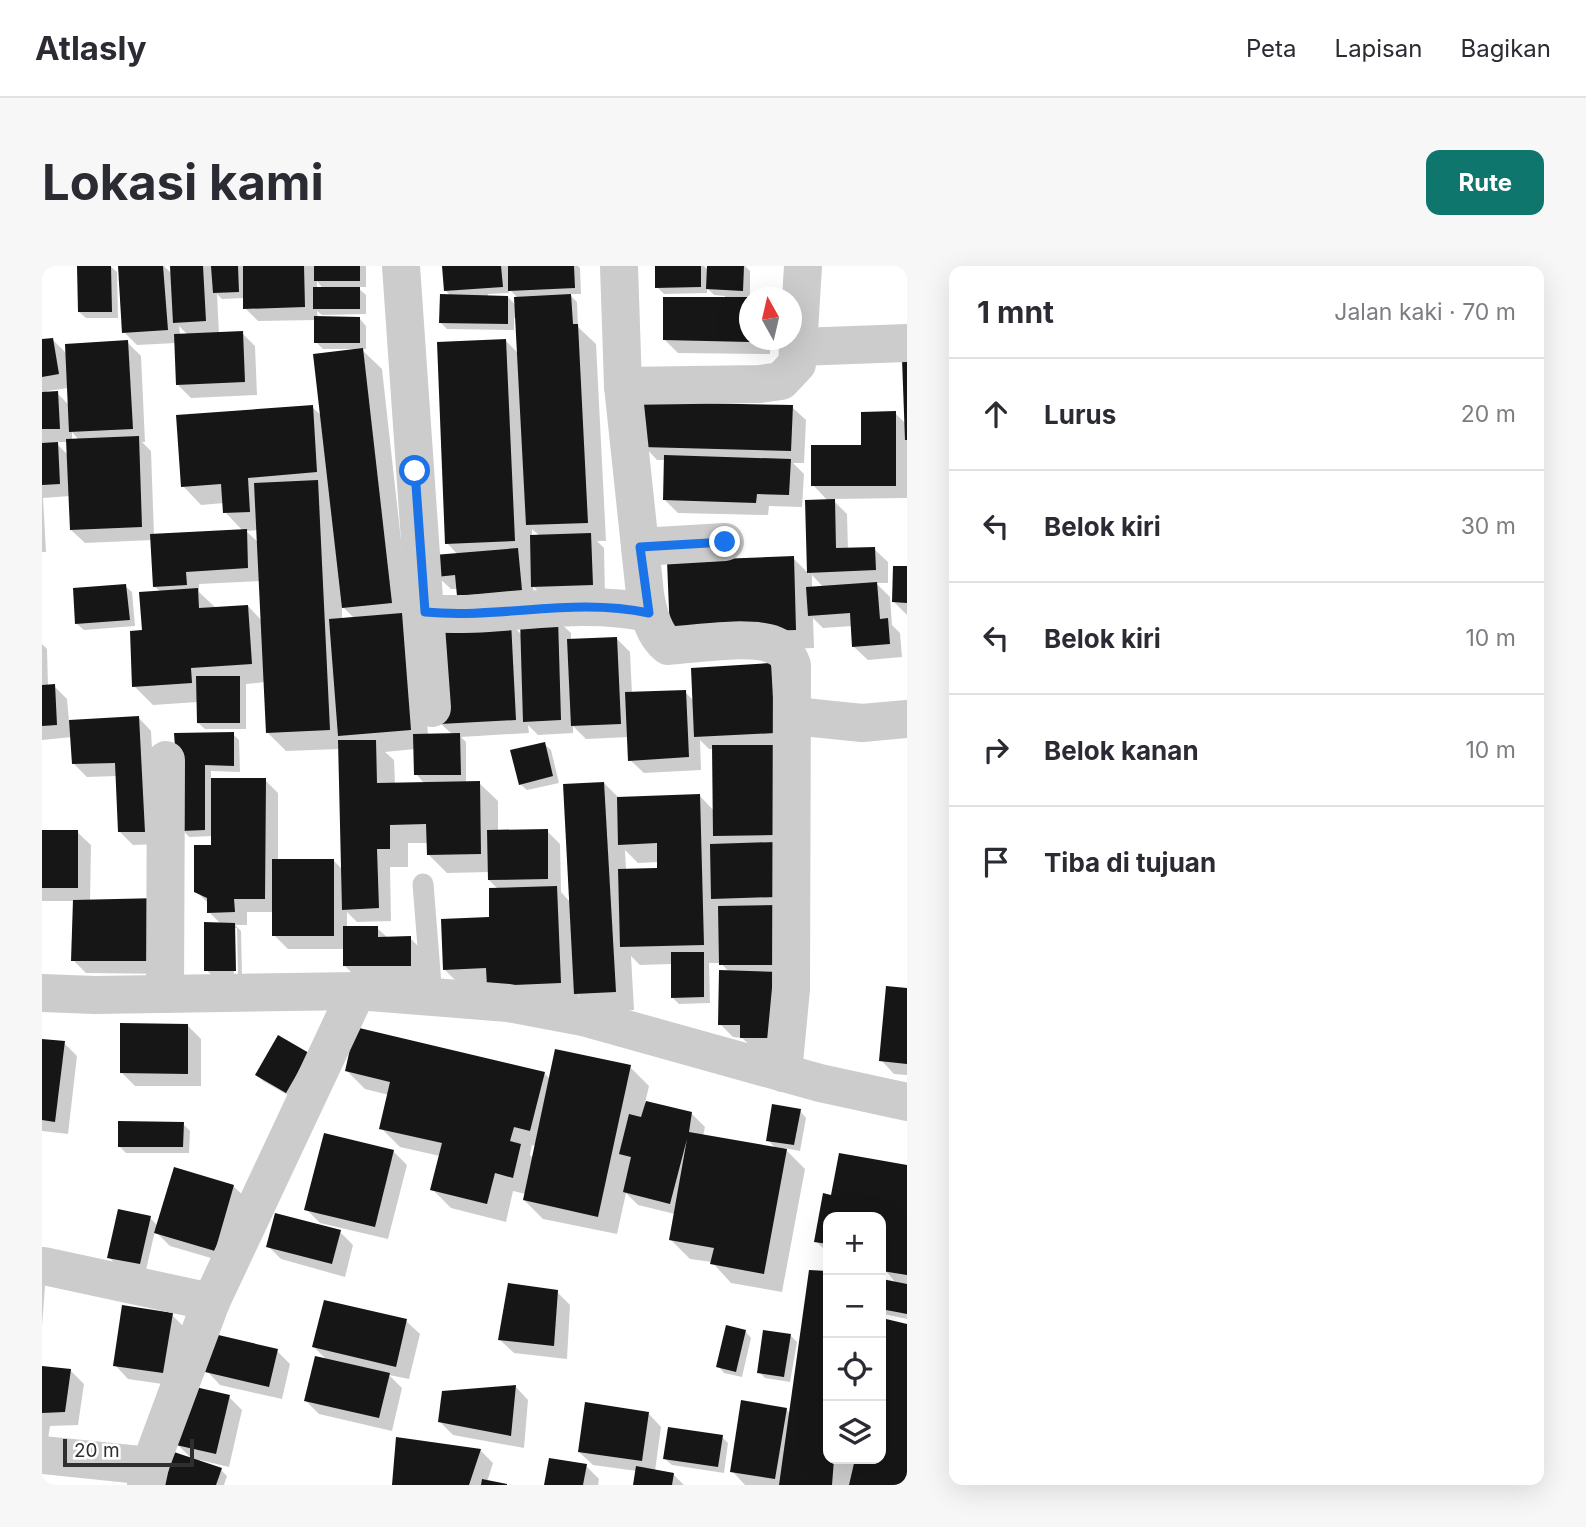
<!DOCTYPE html>
<html lang="id">
<meta charset="utf-8">
<style>
body{margin:0;font-family:Inter,sans-serif;background:#f7f7f7;color:#2b2b33}
.controls{position:absolute;right:21px;bottom:21px;display:grid;overflow:hidden;border-radius:14px;box-shadow:0 7px 28px #0002}
.controls button{width:63px;height:63px;display:grid;place-items:center;padding:0;border:0;border-bottom:2px solid #e1e1e2;background:#fff;color:#2b2b33;font:35px sans-serif}
.compass{position:absolute;left:697px;top:21px;width:63px;height:63px;border-radius:50%;background:#fff;box-shadow:0 7px 28px #0002;rotate:352deg}
.scale{position:absolute;left:21px;bottom:18px;width:131px;box-sizing:border-box;padding-left:7px;border:4px solid #2f2f2f;border-top:0;font-size:19px;line-height:24px;white-space:nowrap;color:#2f2f2f;-webkit-text-stroke:5px #fff;paint-order:stroke}
.stop{position:absolute;width:21px;height:21px;margin:-16px;border:5px solid #1a73e8;border-radius:50%;background:#fff}
.stop.end{background:#1a73e8;border-color:#fff;box-shadow:0 2px 7px #0008}
.list{margin:0;padding:0;list-style:none}
h2{display:flex;justify-content:space-between;align-items:center;height:91px;margin:0;padding:0 28px;font-size:30px}
h2 small{font-size:23px;font-weight:400;color:#7c7c81}
.list li{display:grid;grid-template-columns:46px 1fr auto;gap:21px;align-items:center;box-sizing:border-box;height:112px;padding:0 28px;border-top:2px solid #e1e1e2}
.list b{display:block;font-size:26px;white-space:nowrap}
.list em{font-size:23px;font-style:normal;color:#7c7c81}
.icon{flex:none;width:38px;height:38px;fill:none;stroke:currentColor;stroke-width:2;stroke-linecap:round;stroke-linejoin:round}
.map{position:relative;flex:none;width:865px;height:1219px;overflow:hidden;border-radius:14px}
header{display:flex;align-items:center;gap:42px;box-sizing:border-box;height:98px;padding:0 35px;background:#fff;border-bottom:2px solid #e1e1e2}
header strong{font-size:33px}
nav{display:flex;gap:38px;margin-inline-start:auto;font-size:24px}
.intro{display:flex;align-items:center;justify-content:space-between;box-sizing:border-box;height:168px;padding:0 42px}
h1{margin:0;font-size:49px}
.button{padding:18px 32px;border-radius:14px;background:#0f766e;color:#fff;font-size:24px;font-weight:700}
main{display:flex;gap:42px;padding:0 42px}
aside{flex:1;background:#fff;border-radius:14px;box-shadow:0 7px 28px #0002}
.map>svg:first-child{display:block}
.shadow{fill:#0003;fill-rule:evenodd}
.building{fill:#161616}
.lines{fill:none;stroke-linecap:round;stroke-linejoin:round}
.service{stroke:#ccc;stroke-width:21}
.minor{stroke:#ccc;stroke-width:38}
.tertiary{stroke:#ccc;stroke-width:38}
.route{stroke:#1a73e8;stroke-width:9}
</style>
<header>
<strong>Atlasly</strong>
<nav><a>Peta</a><a>Lapisan</a><a>Bagikan</a></nav>
</header>
<div class="intro"><h1>Lokasi kami</h1><a class="button">Rute</a></div>
<main>
<div class="map">
<svg width="865" height="1219" viewBox="0 0 865 1219">
<rect width="100%" height="100%" fill="#fff"/>
<g class="shadow">
<polygon points="68,0 75,6 76,52 44,52 37,46"/>
<path d="M98 0H122L130 8V0H324V21H315L324 29V48L280 49 275 45 276 52 318 53 324 60V83H319L340 103 368 355 378 368 386 469H411L399 458 469 358 480 369 515 354 529 367V375L574 372 588 386 590 428 643 426 652 435 728 399 741 412 750 785 713 784 700 772 691 771 678 758 687 706 679 697H667L668 737 637 738 630 731V698L598 699 589 690 592 744 553 746 536 729 537 735 421 722 402 703 449 653 457 624 447 614V606L405 607 386 588V577H366V601H348L349 655 315 656 305 646V662H335L346 672H368L382 686V712L316 713 303 700V683H246L232 669V646H205V659H193L199 665 200 710H196L195 662H191L192 710H171L164 704 179 658 167 646V638L154 625 170 581 171 570 147 571 141 564 140 506 191 468 197 474 198 506 169 505V513L223 514 236 527V595H292L300 603 298 483 244 485 225 466 223 416 204 418V463H163L156 457V436L111 439 92 420 102 365 119 326 112 320 110 274 43 277 29 264 28 230 1 232 4 286H0V75L11 74 25 88 85 76 99 90 103 176H100L109 185 112 269 201 265 183 246 182 237 159 239 141 220 270 141 280 150 311 83H281L274 76V54L216 55 203 42V32L180 33 175 28 177 68 200 67 213 80 215 129 149 132 136 119 134 77 95 79 82 66ZM275 15 278 19 282 23H275ZM137 60 146 69H138ZM26 122 27 139 15 127H5V125ZM30 166 37 174H30ZM13 176H26V189ZM216 264 217 277 204 265ZM218 315 220 355 206 340 174 342 157 326V318ZM300 340 312 352 300 353ZM486 459 496 469 531 467V460L544 473 587 471 588 494 602 507 659 504 658 474 667 483H671L672 545 658 530 577 532 562 517 529 637 519 626 518 578 505 565 456 566V535L437 517H424V476L419 471 487 467ZM373 483 374 508 383 518H353L352 494 343 486ZM583 584 596 597 617 596V603L584 604Z"/>
<path d="M402 0H536L538 2 539 28H527L535 36 536 61 554 78 564 275H555L562 282 563 331 504 333 491 320 493 337 430 342 416 323H409L395 310 416 289 405 277 464 75 477 88 475 52H472V64L405 63 398 56 409 30 403 24ZM466 22 477 33 474 40 466 31H446V28L467 27ZM490 263 498 270 490 271Z"/>
<polygon points="614,0 662,0 667,5 667,0 703,0 708,5 708,74 728,74 728,88 636,87 623,74 683,33 683,30 672,29 665,22 665,27 622,28 615,21"/>
<path d="M865 95V232L790 233 805 248 806 284 832 283 846 296V317H834L848 331 850 359 858 367 860 391 826 394 812 381 811 360 781 362 771 352 772 382 648 386 751 292 767 308 765 236 786 235 771 219 821 181 853 147 864 158ZM770 309 782 322 770 323Z"/>
<polygon points="750,141 764,154 762,197 751,197 762,208 760,241 727,240 726,249 636,247 623,234 624,194 615,194 602,180"/>
<polygon points="853,302 865,302 865,349 852,336"/>
<polygon points="83,320 90,326 93,360 42,364 35,358"/>
<polygon points="0,378 5,383 6,421 12,420 25,433 27,455 96,451 109,465 115,578 91,579 78,566 75,510 45,511 32,498 30,471 0,474"/>
<polygon points="502,478 509,484 517,517 485,524 478,518"/>
<polygon points="0,566 35,566 49,579 48,635 128,708 44,707 31,694 33,635 0,635"/>
<polygon points="846,722 865,723 865,809 852,808 839,794"/>
<polygon points="146,760 159,773 159,820 93,820 79,806"/>
<polygon points="0,774 22,777 35,790 26,868 0,865"/>
<polygon points="265,788 251,832 221,815 215,809"/>
<path d="M588 801 607 820 603 837 650 848 663 861 661 870 734 883 726 874 758 845 764 852 758 885 742 882 763 903 740 1026 689 1017 670 996 648 993 629 974 633 948 596 939 584 927 575 968 501 953 482 934 484 928 471 925 464 956 409 942 390 923 398 890 358 881 339 862 347 829 323 823 304 804 502 807 508 813ZM490 879 494 880 491 892 488 889Z"/>
<polygon points="141,858 148,865 147,887 84,887 77,880"/>
<polygon points="283,869 352,886 365,899 346,973 278,957 264,943"/>
<polygon points="798,889 865,901 865,1053 842,1048 839,1044 842,1015 855,1018 842,1003 839,1002 839,951 786,951 786,987 774,975 790,931"/>
<polygon points="191,920 205,933 186,997 128,980 113,965 104,1004 73,998 67,991 108,952 116,960"/>
<polygon points="298,966 311,979 303,1011 239,993 226,980"/>
<polygon points="0,1001 4,1006 0,1060"/>
<polygon points="768,1005 786,1007 786,1193 839,1193 839,1084 845,1055 865,1060 865,1219 703,1219 690,1205 744,1143 749,1149"/>
<polygon points="515,1026 528,1039 525,1093 472,1087 458,1074"/>
<polygon points="130,1049 143,1062 134,1120 86,1113 73,1099"/>
<polygon points="364,1055 378,1068 367,1113 347,1109 360,1122 350,1165 277,1148 264,1135 285,1094 272,1081"/>
<polygon points="703,1065 709,1072 700,1111 682,1107 676,1100"/>
<polygon points="749,1070 755,1076 748,1116 723,1112 717,1106"/>
<polygon points="235,1085 248,1098 240,1133 178,1119 165,1105"/>
<polygon points="0,1102 29,1105 42,1118 36,1159 8,1160 3,1192 0,1191"/>
<polygon points="473,1120 486,1134 482,1182 411,1169 398,1156"/>
<polygon points="187,1131 200,1144 187,1201 158,1194 157,1197 179,1204 185,1210 182,1219 122,1219 152,1195 136,1179"/>
<polygon points="606,1147 619,1161 613,1205 631,1208 642,1219 593,1219 595,1205 551,1199 537,1186"/>
<polygon points="680,1171 686,1177 682,1207 630,1199 623,1193"/>
<polygon points="438,1184 451,1197 445,1216 463,1219 352,1219"/>
<polygon points="544,1200 557,1213 556,1219 504,1219"/>
</g>
<g class="building">
<polygon points="35,0 69,0 70,46 36,46"/>
<polygon points="76,0 121,0 126,64 80,67"/>
<polygon points="128,0 161,0 164,55 131,57"/>
<polygon points="169,0 196,0 197,26 171,27"/>
<polygon points="201,0 262,0 263,41 201,43"/>
<rect x="272" y="0" width="46" height="15"/>
<polygon points="400,0 459,0 461,21 402,25"/>
<polygon points="466,0 532,0 533,22 466,25"/>
<polygon points="613,0 659,0 659,21 613,22"/>
<polygon points="665,0 702,0 701,25 664,23"/>
<rect x="271" y="21" width="47" height="22"/>
<polygon points="398,28 466,30 466,58 397,57"/>
<polygon points="529,28 531,58 536,58 546,257 484,259 472,31"/>
<polygon points="621,31 708,31 708,76 621,74"/>
<polygon points="272,50 318,51 318,77 272,77"/>
<polygon points="201,65 203,116 134,119 132,68"/>
<polygon points="11,72 17,108 0,111 0,73"/>
<polygon points="464,73 473,275 403,278 395,76"/>
<polygon points="86,74 91,163 27,166 23,78"/>
<polygon points="321,82 350,337 300,342 271,88"/>
<polygon points="860,93 865,93 865,174 863,174"/>
<polygon points="16,125 18,163 0,163 0,126"/>
<polygon points="602,136 751,139 749,185 600,181"/>
<polygon points="271,139 275,206 206,212 208,246 181,247 179,218 139,221 134,149"/>
<polygon points="854,145 854,220 769,220 769,179 819,179 819,146"/>
<polygon points="97,170 100,261 28,264 24,173"/>
<polygon points="16,176 18,218 0,219 0,177"/>
<polygon points="622,189 749,193 747,229 715,228 714,237 621,234"/>
<polygon points="276,214 288,464 224,467 212,217"/>
<polygon points="793,233 794,282 833,281 834,304 765,307 763,234"/>
<polygon points="205,263 206,302 144,306 145,319 111,321 108,268"/>
<polygon points="549,267 551,319 489,321 488,269"/>
<polygon points="476,282 480,324 415,330 413,309 394,311 392,289"/>
<polygon points="752,290 754,364 628,368 625,295"/>
<polygon points="851,300 865,300 865,337 850,336"/>
<polygon points="835,316 838,353 846,352 848,378 810,381 808,347 766,350 764,321"/>
<polygon points="84,318 88,354 33,358 31,322"/>
<polygon points="156,322 157,342 206,339 210,398 149,402 150,417 90,421 88,365 100,364 97,326"/>
<polygon points="360,347 369,464 296,470 287,353"/>
<polygon points="516,352 519,454 481,456 478,353"/>
<polygon points="469,356 474,454 398,458 393,361"/>
<polygon points="575,371 579,458 529,460 525,373"/>
<polygon points="729,397 733,467 652,471 649,402"/>
<polygon points="154,410 198,410 198,457 155,457"/>
<polygon points="13,418 15,459 0,460 0,419"/>
<polygon points="644,424 647,491 586,495 583,426"/>
<polygon points="97,450 103,566 76,566 73,497 30,498 27,454"/>
<polygon points="192,466 192,500 163,499 163,564 139,565 132,467"/>
<polygon points="418,467 419,509 372,509 371,468"/>
<polygon points="296,474 334,474 335,517 438,515 439,588 385,589 384,558 348,559 348,583 335,583 337,642 300,644"/>
<polygon points="503,476 511,510 477,519 468,484"/>
<polygon points="670,479 731,479 732,569 671,570"/>
<polygon points="169,512 224,512 223,633 192,633 193,646 165,647 165,632 152,626 152,579 169,579"/>
<polygon points="562,516 574,726 532,728 521,518"/>
<polygon points="658,528 662,679 578,681 576,603 615,602 615,577 576,579 575,531"/>
<polygon points="506,563 506,613 446,614 445,564"/>
<rect x="0" y="564" width="36" height="58"/>
<polygon points="733,576 734,631 669,633 668,578"/>
<rect x="230" y="593" width="62" height="77"/>
<polygon points="515,620 519,717 445,720 444,702 401,704 399,653 447,651 447,622"/>
<polygon points="118,632 115,695 29,695 31,634"/>
<polygon points="736,639 736,699 677,699 676,640"/>
<polygon points="162,656 193,657 194,705 162,705"/>
<polygon points="301,660 336,660 336,671 369,670 369,700 301,700"/>
<polygon points="629,686 662,686 662,731 629,732"/>
<polygon points="677,704 739,706 738,772 698,772 698,759 676,759"/>
<polygon points="844,720 865,722 865,798 837,795"/>
<polygon points="78,757 146,758 146,808 78,807"/>
<polygon points="313,761 503,806 488,865 472,861 468,875 479,878 471,912 453,907 445,938 388,924 400,877 337,863 348,816 303,805"/>
<polygon points="236,769 267,787 244,827 213,809"/>
<polygon points="0,773 23,775 13,856 0,854"/>
<polygon points="513,783 589,799 556,951 481,934"/>
<polygon points="604,835 650,846 647,866 745,883 722,1008 668,998 672,982 627,974 645,873 628,938 581,926 589,891 577,888 587,848 599,851"/>
<polygon points="730,838 759,843 752,879 724,875"/>
<polygon points="76,855 142,856 141,881 76,881"/>
<polygon points="282,867 352,884 333,961 262,944"/>
<polygon points="797,887 865,899 865,1009 840,1005 843,988 839,988 839,951 786,951 786,978 772,976 781,927 789,929"/>
<polygon points="132,901 192,919 173,985 112,967"/>
<polygon points="76,943 109,950 98,998 65,992"/>
<polygon points="233,947 299,964 290,998 224,981"/>
<polygon points="767,1004 786,1005 786,1193 792,1193 790,1219 737,1219"/>
<polygon points="840,1013 865,1018 865,1048 839,1043"/>
<polygon points="466,1017 516,1024 512,1080 456,1074"/>
<polygon points="282,1034 365,1053 354,1101 270,1081"/>
<polygon points="80,1039 131,1047 121,1107 71,1100"/>
<polygon points="844,1053 865,1058 865,1219 807,1219 813,1193 839,1193 839,1076"/>
<polygon points="684,1059 704,1064 694,1106 674,1101"/>
<polygon points="721,1064 749,1068 742,1111 715,1107"/>
<polygon points="172,1068 236,1083 227,1121 163,1106"/>
<polygon points="273,1090 348,1107 337,1152 262,1135"/>
<polygon points="0,1100 29,1103 23,1146 0,1147"/>
<polygon points="474,1119 469,1170 396,1156 400,1125"/>
<polygon points="149,1120 188,1129 174,1188 134,1179"/>
<polygon points="699,1134 745,1142 733,1213 688,1206"/>
<polygon points="543,1136 607,1146 600,1195 536,1186"/>
<polygon points="626,1161 681,1169 676,1201 621,1193"/>
<polygon points="354,1171 439,1183 427,1219 350,1219"/>
<polygon points="132,1186 180,1202 174,1219 120,1219"/>
<polygon points="507,1192 545,1198 541,1219 502,1219"/>
<polygon points="594,1200 632,1207 630,1219 591,1219"/>
<polygon points="440,1213 465,1218 465,1219 439,1219"/>
</g>
<g class="lines">
<polyline class="service" points="381,618 390,731"/>
<g class="minor">
<path d="M359 0 383 347C460 353 529 331 607 347"/>
<polyline points="577,0 581,120"/>
<polyline points="757,81 865,77"/>
<polyline points="598,281 683,276"/>
<polyline points="383,347 390,442"/>
<polyline points="752,450 820,457 865,453"/>
<polyline points="123,728 124,494"/>
<path d="M741 807 749 723 750 399C746 389 742 383 732 379 709 369 652 378 626 380 611 368 606 346 603 328L581 120 718 118 739 115 755 98 761 0"/>
<polyline points="2,1000 169,1036"/>
<polyline points="0,1189 108,1200"/>
<polyline points="104,1219 108,1200 169,1036 315,725"/>
</g>
<polyline class="tertiary" points="0,727 53,729 315,725 466,737 541,751 778,817 865,836"/>
</g>
<g class="lines">
<path class="route" d="M373 205 383 346C460 353 530 331 607 347L598 281 683 276"/>
</g>
</svg>
<div class="controls">
<button>+</button>
<button>−</button>
<button><svg class="icon" aria-label="locate" viewBox="0 0 24 24"><circle cx="12" cy="12" r="6"/><path d="M12 2v4M12 18v4M2 12h4M18 12h4"/></svg></button>
<button><svg class="icon" aria-label="layers" viewBox="0 0 24 24"><path d="M12 4l9 5-9 5-9-5zM3 14l9 5 9-5"/></svg></button>
</div>
<svg class="compass" viewBox="-18 -18 36 36"><path d="M0-13l5 13h-10z" fill="#e53935"/><path d="M0 13l5-13h-10z" fill="#7c7c81"/></svg>
<div class="scale">20 m</div>
<div class="stop" style="left:373px;top:205px"></div>
<div class="stop end" style="left:683px;top:276px"></div>
</div>
<aside>
<h2>1 mnt<small>Jalan kaki · 70 m</small></h2>
<ul class="list">
<li><svg class="icon" aria-label="ahead" viewBox="0 0 24 24"><path d="M12 20V5M6 11l6-6 6 6"/></svg><div><b>Lurus</b></div><em>20 m</em></li>
<li><svg class="icon" aria-label="left" viewBox="0 0 24 24"><path d="M17 20v-9H6M10 6l-5 5 5 5"/></svg><div><b>Belok kiri</b></div><em>30 m</em></li>
<li><svg class="icon" aria-label="left" viewBox="0 0 24 24"><path d="M17 20v-9H6M10 6l-5 5 5 5"/></svg><div><b>Belok kiri</b></div><em>10 m</em></li>
<li><svg class="icon" aria-label="right" viewBox="0 0 24 24"><path d="M7 20v-9h11M14 6l5 5-5 5"/></svg><div><b>Belok kanan</b></div><em>10 m</em></li>
<li><svg class="icon" aria-label="arrive" viewBox="0 0 24 24"><path d="M6 21V4h12l-3 4 3 4H6"/></svg><div><b>Tiba di tujuan</b></div></li>
</ul>
</aside>
</main>
